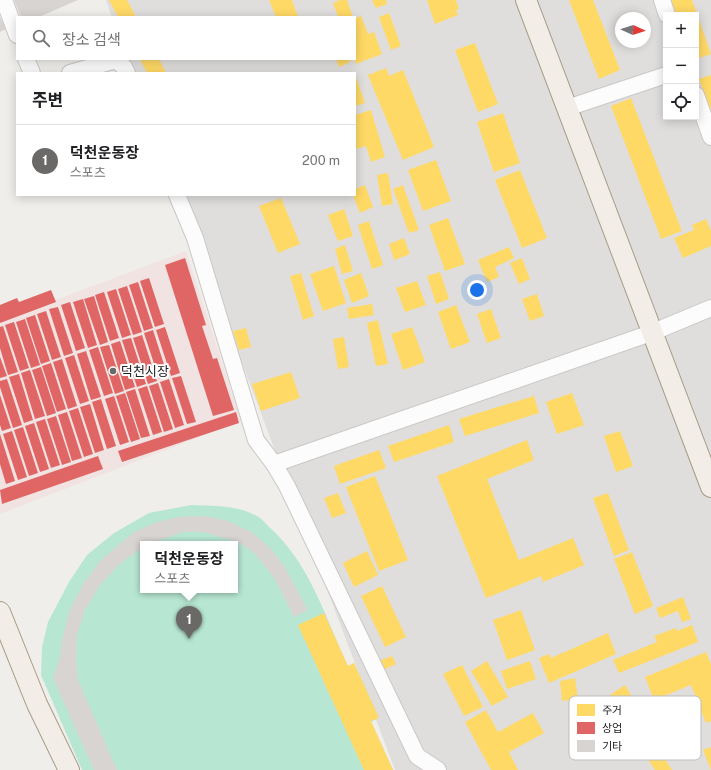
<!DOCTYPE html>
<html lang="ko">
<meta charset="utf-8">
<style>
body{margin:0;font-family:"Public Sans","Noto Sans KR",sans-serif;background:#f2f2f2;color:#202124}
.controls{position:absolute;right:12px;top:12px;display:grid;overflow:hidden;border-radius:0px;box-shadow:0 2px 10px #0003}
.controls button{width:36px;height:36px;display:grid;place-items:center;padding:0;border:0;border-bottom:1px solid #e0e0e0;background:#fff;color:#202124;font:20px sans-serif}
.compass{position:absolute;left:615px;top:12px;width:36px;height:36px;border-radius:50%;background:#fff;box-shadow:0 2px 10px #0003;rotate:93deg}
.you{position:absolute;left:477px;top:290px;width:14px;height:14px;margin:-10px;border:3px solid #fff;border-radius:50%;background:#1a73e8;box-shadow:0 0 0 6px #1a73e833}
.badge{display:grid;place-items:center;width:26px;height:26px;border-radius:50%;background:#6a6968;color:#fff;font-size:13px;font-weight:700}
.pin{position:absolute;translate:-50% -33px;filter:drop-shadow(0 1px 2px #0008)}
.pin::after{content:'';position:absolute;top:21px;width:14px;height:12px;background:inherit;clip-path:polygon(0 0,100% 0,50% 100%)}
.popup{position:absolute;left:140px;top:541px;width:98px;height:52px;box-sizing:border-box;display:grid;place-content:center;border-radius:0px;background:#fff;filter:drop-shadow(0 1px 3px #0005);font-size:13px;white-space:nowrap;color:#757577}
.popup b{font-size:15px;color:#202124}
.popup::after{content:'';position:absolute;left:50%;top:100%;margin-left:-8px;border:8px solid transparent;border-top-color:#fff}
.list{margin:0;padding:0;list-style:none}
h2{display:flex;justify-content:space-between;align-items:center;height:52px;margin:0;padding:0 16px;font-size:17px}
h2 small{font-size:13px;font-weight:400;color:#757577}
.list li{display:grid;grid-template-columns:26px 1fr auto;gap:12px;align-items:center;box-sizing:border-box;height:72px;padding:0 16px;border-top:1px solid #e0e0e0}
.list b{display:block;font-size:15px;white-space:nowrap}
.list p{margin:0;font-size:13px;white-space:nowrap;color:#757577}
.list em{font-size:13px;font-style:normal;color:#757577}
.icon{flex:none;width:22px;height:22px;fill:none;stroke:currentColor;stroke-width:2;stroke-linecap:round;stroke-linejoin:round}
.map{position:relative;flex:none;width:711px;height:770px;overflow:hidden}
.search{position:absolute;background:#fff;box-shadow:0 2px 10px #0003;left:16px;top:16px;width:340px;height:44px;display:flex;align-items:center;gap:10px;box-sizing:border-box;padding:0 14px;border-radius:0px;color:#757577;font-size:15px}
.panel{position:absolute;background:#fff;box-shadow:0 2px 10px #0003;left:16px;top:72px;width:340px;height:124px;border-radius:0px}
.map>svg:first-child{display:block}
.residential{fill:#dfdedc;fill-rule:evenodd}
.commercial{fill:#f1e3e1}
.pitch{fill:#b7e6d2;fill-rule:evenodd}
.homes{fill:#ffd966}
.shops{fill:#e06666}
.building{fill:#d7d4d2}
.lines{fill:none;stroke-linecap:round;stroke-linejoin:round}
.minor-casing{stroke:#c9c8c7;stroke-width:18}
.major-casing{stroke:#a79c86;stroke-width:22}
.minor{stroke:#fdfcfc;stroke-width:16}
.major{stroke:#f3ede7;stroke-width:20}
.poi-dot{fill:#6a6968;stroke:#fff;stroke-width:1.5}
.labels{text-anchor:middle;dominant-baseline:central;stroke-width:4;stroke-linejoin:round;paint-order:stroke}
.poi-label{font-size:13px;fill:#222;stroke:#fff;text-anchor:start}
.key{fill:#fff;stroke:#bdbdbd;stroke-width:1}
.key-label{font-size:11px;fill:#222}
</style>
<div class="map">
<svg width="711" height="770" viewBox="0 0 711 770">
<rect width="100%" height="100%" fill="#f0eeeb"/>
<path class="residential" d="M106 0H711V770H395L179 195H355V73H133L128 59H355V17H112ZM666 15H696V117H666ZM621 18H645V42H621Z"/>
<polygon class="commercial" points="186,251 241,421 0,514 0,321"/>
<path class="pitch" d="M191 505C213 506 237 505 257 516 261 518 265 523 268 526 309 561 326 619 348 666L354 663 379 718 371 722 393 770H82L41 675 42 647 48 622 69 582 87 555 114 533 149 513ZM143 544H235V590H143Z"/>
<g class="homes">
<polygon points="109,0 127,0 136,17 118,17"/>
<polygon points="269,0 292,0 298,17 276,17"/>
<polygon points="340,0 347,0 353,17 338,17 333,3"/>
<polygon points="372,0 386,0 387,4 376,8"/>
<polygon points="427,0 456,0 459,9 456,10 458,15 435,24"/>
<polygon points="569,0 593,0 620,70 599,79"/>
<polygon points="669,0 692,0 711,54 696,59 696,15 675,15"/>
<polygon points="389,13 401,46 391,50 379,17"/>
<polygon points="361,16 368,34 374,32 382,54 356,64 354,59 355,18"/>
<polygon points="475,43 498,104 478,112 455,50"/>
<polygon points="140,59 159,59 166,73 147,73"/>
<polygon points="336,59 349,59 350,62 339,67"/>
<polygon points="386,68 389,76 403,70 434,147 403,160 368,75"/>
<polygon points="355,74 365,103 355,106"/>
<polygon points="711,75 711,111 699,79"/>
<polygon points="631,98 682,231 661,239 611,106"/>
<polygon points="371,110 385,157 371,162 366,146 355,149 355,115"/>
<polygon points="503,113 520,163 494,172 477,122"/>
<polygon points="436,160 451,201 423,211 408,170"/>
<polygon points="520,170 547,238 522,248 495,180"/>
<polygon points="388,173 393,204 382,206 377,175"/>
<polygon points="365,185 373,207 360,213 353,195 355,195 355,189"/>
<polygon points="403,185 419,230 409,233 393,189"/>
<polygon points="281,198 300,244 278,253 259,206"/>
<polygon points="344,209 353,236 338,241 328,215"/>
<polygon points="448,218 465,264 445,271 429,225"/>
<polygon points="706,219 711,231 711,246 683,258 674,238 694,230 692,225"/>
<polygon points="369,221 383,265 372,269 358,225"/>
<polygon points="404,238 410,254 394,260 389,244"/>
<polygon points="345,245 353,271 342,274 335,249"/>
<polygon points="509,247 514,258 495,267 499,277 487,282 478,260"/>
<polygon points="522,258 530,279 519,284 510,263"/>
<polygon points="334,266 346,303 323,311 310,274"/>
<polygon points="440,272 449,299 436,304 427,276"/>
<polygon points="301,273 314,316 303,320 290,276"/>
<polygon points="361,273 369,296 352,303 344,280"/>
<polygon points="417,281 426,305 405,312 396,288"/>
<polygon points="537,294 544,316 530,321 522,299"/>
<polygon points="372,304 374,315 349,319 347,308"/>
<polygon points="456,305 470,342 451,349 438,312"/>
<polygon points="491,309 501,338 487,343 477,314"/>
<polygon points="378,320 388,364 376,366 367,323"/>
<polygon points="412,327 425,362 403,370 391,334"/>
<polygon points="246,328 251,347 239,350 233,331"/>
<polygon points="344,337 349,367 338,369 333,339"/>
<polygon points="291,372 300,398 261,411 252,384"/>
<polygon points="572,393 584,425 557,434 546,402"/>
<polygon points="534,396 539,413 465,436 459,419"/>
<polygon points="449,425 454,442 394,462 388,446"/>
<polygon points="620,431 633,466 616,472 604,436"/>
<polygon points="527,440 534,460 487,479 519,560 573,538 584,565 543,582 541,576 486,598 437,476"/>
<polygon points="379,450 386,468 340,484 334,466"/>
<polygon points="375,476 408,560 379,571 346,487"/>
<polygon points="338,493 346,513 332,518 324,498"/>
<polygon points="608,493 629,550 614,556 593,498"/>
<polygon points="367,551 378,575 354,587 343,563"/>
<polygon points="632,552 653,606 635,614 614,559"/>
<polygon points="382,586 406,637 385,647 361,596"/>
<polygon points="683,597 691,619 682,622 678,611 660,618 656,608"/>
<polygon points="521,610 535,650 507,660 493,620"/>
<polygon points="324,613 348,666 354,663 379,718 371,721 393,770 364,770 298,625"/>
<polygon points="692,625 698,642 619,673 613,660 657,642 654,636 676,628 677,631"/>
<polygon points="608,633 616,654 549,683 539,658 549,654 551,658"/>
<polygon points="706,652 711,664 711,721 706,723 691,685 654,700 645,677"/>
<polygon points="392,656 396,664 383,670 379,661"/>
<polygon points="487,661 508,697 492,706 471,671"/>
<polygon points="530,661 536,679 507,689 501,671"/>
<polygon points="462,665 483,707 464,716 443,674"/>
<polygon points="575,678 578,699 562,701 560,681"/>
<polygon points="625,685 643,715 628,725 610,695"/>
<polygon points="486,710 498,732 533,713 544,733 509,752 518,770 491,770 465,722"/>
<polygon points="581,711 586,739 574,741 569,713"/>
<polygon points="684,716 691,734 671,742 664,724"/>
<polygon points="622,727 643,741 636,751 615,736"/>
<polygon points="663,738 670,747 661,753 672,770 655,770 643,752"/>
<polygon points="711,747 711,770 703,750"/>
</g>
<g class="shops">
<polygon points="185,258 206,325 202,326 213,359 217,358 234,410 213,416 165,265"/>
<polygon points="149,278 164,324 155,327 140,281"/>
<polygon points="138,282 153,328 144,331 129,285"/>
<polygon points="127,286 142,332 133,335 118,289"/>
<polygon points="116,289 131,335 122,338 107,292"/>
<polygon points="51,290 56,302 0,323 0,305 17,298 19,302"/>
<polygon points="104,292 119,338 110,341 95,295"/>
<polygon points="94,296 108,342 100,345 84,299"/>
<polygon points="83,299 97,345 88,348 73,302"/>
<polygon points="70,302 85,348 76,351 61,305"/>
<polygon points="58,307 73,353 64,356 49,309"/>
<polygon points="46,311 61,357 52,360 37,314"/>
<polygon points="35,315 50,361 41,364 26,318"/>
<polygon points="25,319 40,365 31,368 16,322"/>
<polygon points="14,322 29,368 20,371 5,325"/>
<polygon points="3,326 18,372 8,375 0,348 0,327"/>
<polygon points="165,327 180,373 171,376 156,330"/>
<polygon points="153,330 168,377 159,379 144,333"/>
<polygon points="142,335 157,381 148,384 133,338"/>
<polygon points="131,338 146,384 137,387 122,340"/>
<polygon points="120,341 135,387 125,390 111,344"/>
<polygon points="109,345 124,391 115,394 100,347"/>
<polygon points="98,347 113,393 104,396 89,350"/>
<polygon points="86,351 101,397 91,400 77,354"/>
<polygon points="74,355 89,401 80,404 65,358"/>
<polygon points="0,357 7,376 0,378"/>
<polygon points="62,359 77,406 68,409 53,362"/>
<polygon points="51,363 66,409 57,412 42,366"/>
<polygon points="41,367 56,413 47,416 32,370"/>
<polygon points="30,370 45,416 35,419 21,373"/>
<polygon points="19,374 33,420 24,423 9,377"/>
<polygon points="181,376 196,422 187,424 172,378"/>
<polygon points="7,379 22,425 13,428 0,387 0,381"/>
<polygon points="169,379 184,425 175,428 160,382"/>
<polygon points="158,383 173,429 164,432 149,386"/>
<polygon points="147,386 162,432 153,435 138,389"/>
<polygon points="135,389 150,436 141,438 126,392"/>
<polygon points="125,393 140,439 131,442 116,396"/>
<polygon points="0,395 11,428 2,431 0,425"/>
<polygon points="114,396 129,442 120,445 105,399"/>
<polygon points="101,399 116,446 107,449 92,402"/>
<polygon points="90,404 104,450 95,453 80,407"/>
<polygon points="78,408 93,454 84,457 69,411"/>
<polygon points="67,412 82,458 72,461 58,415"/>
<polygon points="236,412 239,423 122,462 118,451"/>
<polygon points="56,416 71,462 62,465 47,419"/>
<polygon points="45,419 60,465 51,468 36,422"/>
<polygon points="34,423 49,469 40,472 25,426"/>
<polygon points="23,427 38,473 29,476 14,430"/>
<polygon points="12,431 27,477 18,480 3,434"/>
<polygon points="0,434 15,481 6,484 0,464"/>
<polygon points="98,456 103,469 2,504 0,490"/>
</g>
<g class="building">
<polygon points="14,0 78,0 39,17 21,17"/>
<polygon points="0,17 6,29 0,32"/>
<polygon points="206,516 228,521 253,533 271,549 284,566 308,610 294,617 275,579 254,553 238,542 203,532 183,532 149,544 143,544 143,547 121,563 100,585 85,610 77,635 76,660 78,680 117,770 94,770 53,678 60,657 62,641 69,612 83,584 101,560 134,532 157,522 179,517"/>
</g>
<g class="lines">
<defs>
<g id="minor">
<polyline points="4,0 17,35"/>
<polyline points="662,0 667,15"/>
<polyline points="26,59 32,73"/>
<polyline points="70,73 116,60 124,67 127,73"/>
<polyline points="696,95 711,137"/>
<polyline points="567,108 666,75"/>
<polyline points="177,195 195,238 256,440 274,464 287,486 417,756 438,770"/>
<polyline points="274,464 651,333 711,308"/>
</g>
<g id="major">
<polyline points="526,0 711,487"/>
<polyline points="0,612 37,704 69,770"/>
</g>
</defs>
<use href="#minor" class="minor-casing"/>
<use href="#major" class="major-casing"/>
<use href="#minor" class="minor"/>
<use href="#major" class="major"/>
</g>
<circle class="poi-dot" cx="113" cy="371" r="4"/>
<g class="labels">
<g class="poi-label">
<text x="121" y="371">덕천시장</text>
</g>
</g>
<rect x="569" y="696" width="132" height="64" rx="6" class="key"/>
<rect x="577" y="704" width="18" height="12" fill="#ffd966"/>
<rect x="577" y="722" width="18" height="12" fill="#e06666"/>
<rect x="577" y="740" width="18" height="12" fill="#d7d4d2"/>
<g class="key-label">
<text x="602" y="714">주거</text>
<text x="602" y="732">상업</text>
<text x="602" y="750">기타</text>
</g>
</svg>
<div class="controls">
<button>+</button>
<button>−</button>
<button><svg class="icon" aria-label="locate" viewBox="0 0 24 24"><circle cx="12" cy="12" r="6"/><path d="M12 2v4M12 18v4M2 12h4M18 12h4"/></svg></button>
</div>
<svg class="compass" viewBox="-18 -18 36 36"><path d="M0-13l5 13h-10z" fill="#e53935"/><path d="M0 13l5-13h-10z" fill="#757577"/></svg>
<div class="you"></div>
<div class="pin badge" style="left:189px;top:639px">1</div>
<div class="popup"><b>덕천운동장</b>스포츠</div>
<div class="search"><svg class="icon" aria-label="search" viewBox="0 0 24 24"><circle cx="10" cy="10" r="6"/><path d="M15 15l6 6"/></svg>장소 검색</div>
<section class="panel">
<h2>주변<small></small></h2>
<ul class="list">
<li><span class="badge">1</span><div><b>덕천운동장</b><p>스포츠</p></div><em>200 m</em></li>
</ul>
</section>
</div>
